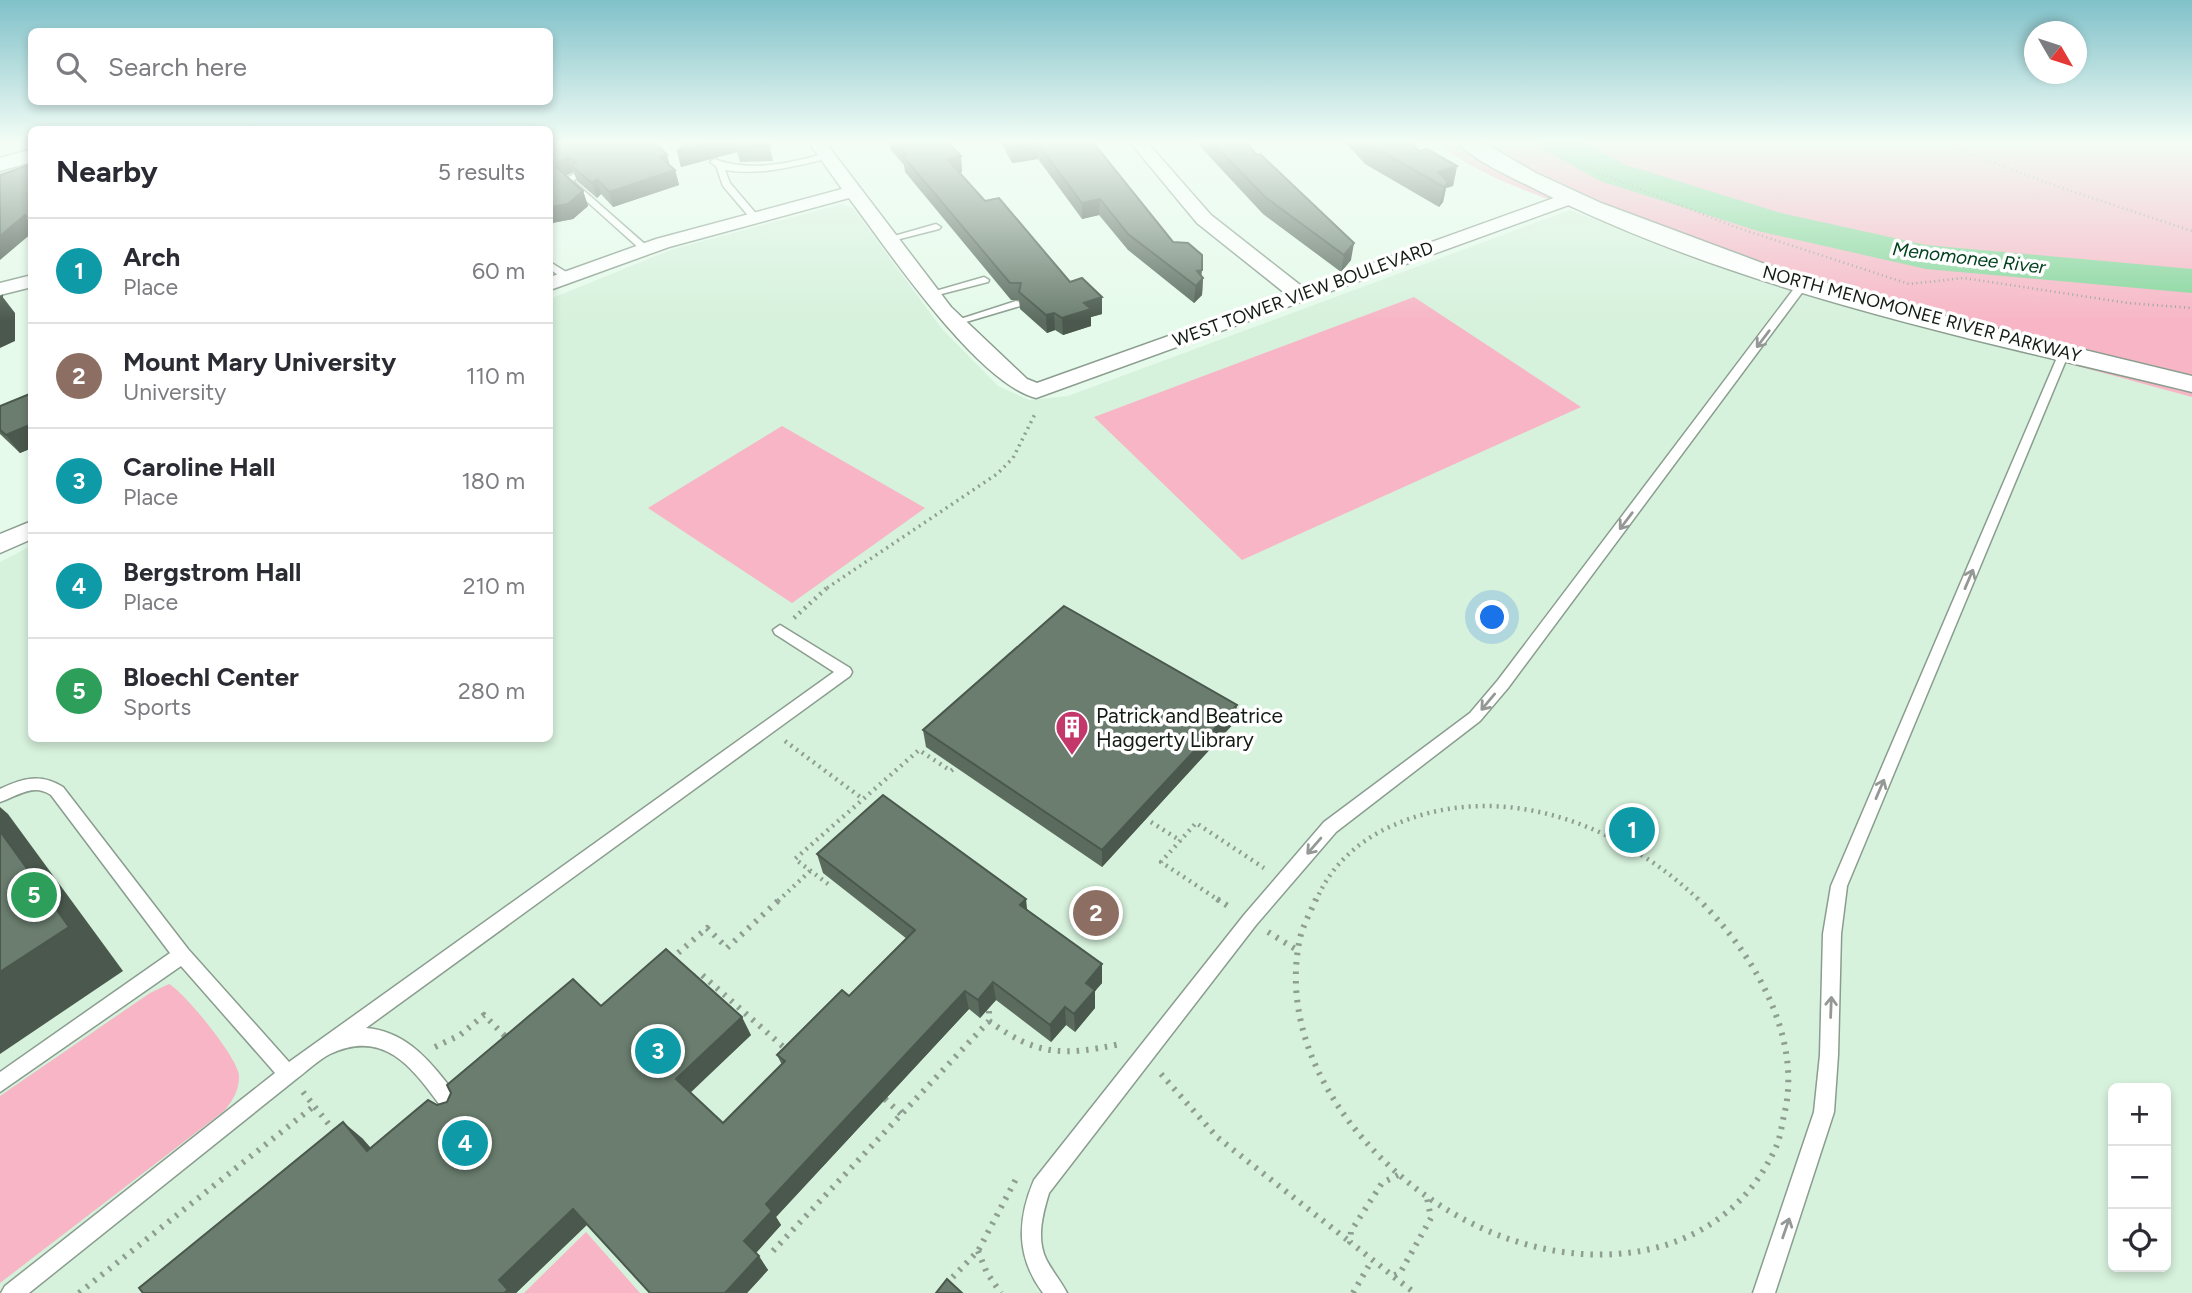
<!DOCTYPE html>
<meta charset="utf-8">
<style>
body{margin:0;font-family:Figtree,sans-serif;background:#f7f7f7;color:#2b2b33}
.controls{position:absolute;right:21px;bottom:21px;display:grid;overflow:hidden;border-radius:10px;box-shadow:0 4px 10px #0003}
.controls button{width:63px;height:63px;display:grid;place-items:center;padding:0;border:0;border-bottom:2px solid #e1e1e2;background:#fff;color:#2b2b33;font:35px sans-serif}
.compass{position:absolute;left:2024px;top:21px;width:63px;height:63px;border-radius:50%;background:#fff;box-shadow:0 4px 10px #0003;rotate:129deg}
.you{position:absolute;left:1493px;top:618px;width:24px;height:24px;margin:-18px;border:5px solid #fff;border-radius:50%;background:#1a73e8;box-shadow:0 0 0 10px #1a73e833}
.badge{display:grid;place-items:center;width:46px;height:46px;border-radius:50%;background:#c4376a;color:#fff;font-size:23px;font-weight:700}
.pin{position:absolute;translate:-50% -50%;border:4px solid #fff;box-shadow:0 2px 7px #0006}
.list{margin:0;padding:0;list-style:none}
h2{display:flex;justify-content:space-between;align-items:center;height:91px;margin:0;padding:0 28px;font-size:30px}
h2 small{font-size:23px;font-weight:400;color:#7c7c81}
.list li{display:grid;grid-template-columns:46px 1fr auto;gap:21px;align-items:center;box-sizing:border-box;height:105px;padding:0 28px;border-top:2px solid #e1e1e2}
.list b{display:block;font-size:26px;white-space:nowrap}
.list p{margin:0;font-size:23px;white-space:nowrap;color:#7c7c81}
.list em{font-size:23px;font-style:normal;color:#7c7c81}
.icon{flex:none;width:38px;height:38px;fill:none;stroke:currentColor;stroke-width:2;stroke-linecap:round;stroke-linejoin:round}
.map{position:relative;flex:none;width:2192px;height:1293px;overflow:hidden}
.search{position:absolute;background:#fff;box-shadow:0 4px 10px #0003;left:28px;top:28px;width:525px;height:77px;display:flex;align-items:center;gap:18px;box-sizing:border-box;padding:0 24px;border-radius:10px;color:#7c7c81;font-size:26px}
.panel{position:absolute;background:#fff;box-shadow:0 4px 10px #0003;left:28px;top:126px;width:525px;height:616px;border-radius:10px}
.map>svg:first-child{display:block}
.built{fill:#d6f1dc;fill-rule:evenodd}
.green{fill:#f7b5c5}
.lines{fill:none;stroke-linecap:round;stroke-linejoin:round}
.river{fill:#85d49a;fill-rule:evenodd}
.service-casing{stroke:#8a9d8e;stroke-width:3}
.minor-casing{stroke:#8a9d8e;stroke-width:3}
.tertiary-casing{stroke:#8a9d8e;stroke-width:3}
.path-far3{stroke:#8e9e92;stroke-width:2.5;stroke-dasharray:1 3.5;stroke-linecap:butt}
.path-far2{stroke:#8e9e92;stroke-width:3.5;stroke-dasharray:2 4.5;stroke-linecap:butt}
.path-far1{stroke:#8e9e92;stroke-width:4.5;stroke-dasharray:2 5;stroke-linecap:butt}
.path{stroke:#8e9e92;stroke-width:6;stroke-dasharray:2.5 7;stroke-linecap:butt}
.service{fill:#fff;fill-rule:evenodd}
.minor{fill:#fff;fill-rule:evenodd}
.tertiary{fill:#fff;fill-rule:evenodd}
.wall{fill:#5b6c5f}
.shaded-wall{fill:#4a584d}
.building{fill:#6a7d6e;stroke:#4a584d;stroke-width:2}
.oneway{stroke:#959996}
.labels{text-anchor:middle;dominant-baseline:central;stroke-width:7;stroke-linejoin:round;paint-order:stroke}
.far-street-label{font-size:18px;fill:#141c16;stroke:#fff}
.far-water-label{font-size:19px;font-style:italic;fill:#02421e;stroke:#fff}
.poi-label{font-size:21px;fill:#141c16;stroke:#fff;text-anchor:start}
</style>
<div class="map">
<svg width="2192" height="1293" viewBox="0 0 2192 1293">
<rect width="100%" height="100%" fill="#e5faea"/>
<path class="built" d="M842 204 853 208 942 329 998 386 1029 400 1068 396 1570 210 1672 249 1845 302 2192 397V1293H0V562L31 546 32 738H550V299L673 249ZM2113 1088H2166V1267H2113Z"/>
<g class="green">
<path d="M1434 141H2192V397C1989 341 1782 293 1587 214 1534 193 1479 177 1434 141Z"/>
<polygon points="1414,297 1581,407 1242,560 1094,417"/>
<polygon points="782,426 925,508 792,603 648,508"/>
<path d="M169 984C185 993 238 1058 239 1076 239 1091 233 1100 224 1111L0 1283V1096L150 993Z"/>
<polygon points="586,1232 640,1293 524,1293"/>
</g>
<g class="lines">
<polygon class="river" points="1537,141 1580,141 1626,165 1781,213 1926,245 2192,269 2192,293 1926,269 1758,231 1600,181 1542,148"/>
<defs>
<g id="service">
<path d="M827 153 830 154V158C796 166 760 176 725 170L730 183 759 217 754 220 751 219 723 186 716 166 710 162 714 159C751 173 790 163 827 153Z"/>
<polygon points="574,174 578,177 573,181 647,246 647,250 641,250 563,180"/>
<polygon points="936,224 941,227 939,229 892,241 887,238"/>
<polygon points="550,262 571,275 571,279 563,279 550,269"/>
<polygon points="984,277 989,280 988,282 930,297 925,294"/>
<path d="M1803 281 1808 284 1807 286 1508 688 1480 721 1336 832 1256 925 1049 1193C1043 1213 1036 1238 1046 1259 1052 1271 1061 1281 1067 1293H1043C1016 1257 1017 1220 1034 1180L1244 915 1324 822 1470 713 1498 680 1799 282Z"/>
<polygon points="1016,301 1020,302 1020,306 956,325 951,322"/>
<polygon points="2064,350 2069,353 1847,886 1841,934 1838,1055 1834,1112 1775,1293 1753,1293 1814,1112 1820,1055 1823,934 1831,886 2059,353"/>
<path d="M780 625 850 668 852 672 850 676 366 1028C402 1031 425 1055 446 1082 453 1091 460 1099 465 1109L462 1116 455 1119 448 1116C417 1075 389 1026 330 1054 318 1060 306 1072 295 1080L29 1293H1L5 1286 275 1073 181 966 0 1092V1072L170 953 51 795C33 783 18 796 0 802V789C22 778 41 773 63 787L188 949 289 1062 834 672 775 634 773 630Z"/>
</g>
<g id="minor">
<path d="M814 141H830L829 147 951 307 1027 379 1037 383 1286 294 1197 223 1129 141H1146L1211 215 1304 288 1565 194H1577L1580 198 1577 202 1036 398C977 383 887 249 849 198L669 247 550 290V277L656 239 842 189 812 147Z"/>
<polygon points="32,275 32,287 0,295 0,283"/>
<polygon points="32,521 32,539 0,553 0,534"/>
</g>
<g id="tertiary">
<path d="M1457 141H1481L1536 173 1601 203 1781 270 1920 310 2192 376V392C1970 338 1739 292 1533 188 1513 178 1470 159 1457 141Z"/>
<polygon points="32,149 32,162 0,171 0,158"/>
</g>
</defs>
<use href="#service" class="service-casing"/>
<use href="#minor" class="minor-casing"/>
<use href="#tertiary" class="tertiary-casing"/>
<g class="path-far3">
<polyline points="1519,141 1735,227 1909,284 1964,278 2128,303 2192,308"/>
<polyline points="1936,141 2056,186 2192,231"/>
</g>
<polyline class="path-far2" points="827,588 997,474 1013,458 1036,412"/>
<g class="path-far1">
<polyline points="794,618 829,586"/>
<polyline points="785,741 863,799"/>
<polyline points="1151,822 1181,841"/>
<polyline points="828,884 795,859 919,750 951,771 956,767"/>
<polyline points="778,901 810,871"/>
<polyline points="1220,901 1161,862 1196,823 1264,868"/>
<path d="M1316 901C1330 866 1360 839 1394 825 1501 778 1620 824 1700 901"/>
</g>
<g class="path">
<polyline points="1217,899 1231,908"/>
<path d="M1316 899C1311 911 1303 925 1300 938 1274 1058 1373 1176 1475 1225 1582 1277 1722 1266 1776 1147 1781 1136 1782 1122 1785 1111 1802 1034 1751 950 1698 899"/>
<polyline points="1268,932 1297,950"/>
<polyline points="671,959 707,928 727,948 780,899"/>
<polyline points="694,977 701,974 788,1051"/>
<path d="M989 1021C1037 1056 1063 1056 1120 1044"/>
<polyline points="435,1047 460,1035 484,1015 508,1039"/>
<polyline points="1161,1074 1217,1137 1350,1242"/>
<polyline points="303,1092 335,1132"/>
<polyline points="885,1099 902,1115"/>
<polyline points="1398,1175 1382,1183 1351,1231 1350,1242 1393,1276 1400,1273 1431,1218 1427,1198"/>
<polyline points="773,1251 989,1021 989,1008"/>
<polyline points="978,1251 987,1273 1001,1293"/>
<polyline points="1394,1277 1415,1293"/>
<polyline points="946,1284 978,1251 1016,1179"/>
<polyline points="79,1293 314,1106"/>
<polyline points="1353,1293 1372,1260"/>
</g>
<use href="#service" class="service"/>
<use href="#minor" class="minor"/>
<use href="#tertiary" class="tertiary"/>
</g>
<g class="wall">
<polygon points="550,141 669,165 675,170 679,185 613,207 601,194 597,198 577,181 574,173 573,172 566,176 583,191 588,206 573,219 552,223 550,220"/>
<polygon points="769,141 773,161 740,162 737,152 681,167 677,151"/>
<polygon points="889,141 946,141 961,156 962,172 959,173 985,201 1102,314 1091,317 1091,326 1063,335 1055,330 1047,333 1020,309 1019,300 1011,300 905,172 904,165 890,149"/>
<polygon points="1000,141 1092,141 1173,242 1203,278 1202,295 1194,303 1128,250 1099,215 1082,219 1038,159 1012,163"/>
<polygon points="1195,141 1245,141 1351,260 1341,272 1263,214"/>
<polygon points="1344,141 1408,141 1419,151 1457,166 1453,186 1446,188 1443,202 1439,207 1365,164"/>
<polygon points="32,393 32,448 20,453 0,434 0,406"/>
<polygon points="1235,722 1102,867 926,747 923,730"/>
<polygon points="817,854 1027,910 1102,983 1095,991 1095,1008 1075,1032 1066,1025 1051,1042 996,1000 980,1018 969,1009 776,1217 781,1225 756,1253 768,1270 747,1293 650,1293 587,1224 516,1293 143,1293 362,1138 371,1148 437,1105 447,1102 601,1006 751,1035 690,1092 723,1123 782,1065 777,1055 849,996 907,939 823,873"/>
</g>
<g class="shaded-wall">
<polygon points="717,141 735,141 737,152 681,167 677,151"/>
<polygon points="1037,143 1038,159 1012,163 1012,147"/>
<polygon points="667,155 671,170 660,157"/>
<polygon points="961,156 962,172 948,175 947,159"/>
<polygon points="568,157 573,172 562,178 556,167 557,163"/>
<polygon points="1457,166 1453,186 1446,188 1443,202 1439,207 1444,187 1438,172"/>
<polygon points="675,170 679,185 613,207 609,192"/>
<polygon points="597,179 601,194 597,198 592,183"/>
<polygon points="583,191 588,206 573,219 552,223 550,215 550,207"/>
<polygon points="1100,199 1099,215 1082,219 1082,203"/>
<polygon points="25,215 32,225 32,233 0,260 0,236"/>
<polygon points="1354,243 1351,260 1341,272 1344,255"/>
<polygon points="1202,270 1201,281 1203,278 1202,295 1194,303 1197,271"/>
<polygon points="2,296 15,313 15,341 0,348 0,324"/>
<polygon points="1102,297 1102,314 1091,317 1091,326 1063,335 1062,318 1084,303"/>
<polygon points="1054,313 1055,330 1047,333 1046,315"/>
<polygon points="32,424 32,448 20,453 6,435"/>
<polygon points="1237,705 1235,722 1102,867 1102,850"/>
<polygon points="0,807 8,814 123,971 0,1054"/>
<polygon points="1026,899 1028,918 1020,905"/>
<polygon points="1102,964 1102,983 1095,991 1095,1008 1075,1032 1074,1014 1086,983"/>
<polygon points="993,982 996,1000 980,1018 978,1000"/>
<polygon points="965,991 969,1009 776,1217 781,1225 754,1255 744,1241 766,1204"/>
<polygon points="1065,1007 1066,1025 1051,1042 1050,1025"/>
<polygon points="742,1017 751,1035 687,1096 676,1079"/>
<polygon points="343,1122 362,1138 386,1167 367,1151"/>
<polygon points="573,1209 588,1224 516,1293 504,1293 499,1280"/>
<polygon points="759,1256 768,1270 747,1293 725,1293"/>
</g>
<g class="building">
<polygon points="550,141 654,141 667,155 660,157 675,170 609,192 597,179 592,183 572,166 576,162 568,157 557,163 556,167 583,191 568,204 550,207"/>
<polygon points="689,141 717,141 677,151"/>
<polygon points="735,141 769,141 770,145 736,147"/>
<polygon points="895,141 946,141 961,156 947,159 985,201 999,198 1070,282 1082,278 1102,297 1084,303 1091,309 1062,318 1054,313 1046,315 1019,292 1021,283 1010,283 903,156 907,155"/>
<polygon points="1008,141 1092,141 1173,242 1188,243 1202,255 1202,270 1197,271 1203,278 1196,286 1128,234 1100,199 1082,203 1037,143 1012,147"/>
<polygon points="1211,141 1245,141 1257,155 1260,154 1354,243 1344,255 1265,197"/>
<polygon points="1366,141 1408,141 1419,151 1427,149 1457,166 1438,172 1448,182 1444,187 1369,144"/>
<polygon points="32,164 32,220 25,215 0,236 0,175"/>
<polygon points="2,296 2,323 0,324 0,297"/>
<polygon points="32,393 32,424 6,435 0,430 0,406"/>
<polygon points="1064,606 1237,705 1102,850 923,730"/>
<polygon points="883,795 1026,899 1020,905 1102,964 1086,983 1095,990 1074,1014 1065,1007 1050,1025 993,982 978,1000 965,991 766,1204 772,1211 744,1241 759,1256 725,1293 650,1293 573,1209 499,1280 508,1290 504,1293 143,1293 139,1288 343,1122 367,1151 428,1100 437,1105 447,1102 451,1093 447,1085 573,979 601,1006 666,949 742,1017 676,1079 723,1123 785,1061 777,1055 842,990 849,996 915,930 817,854"/>
<polygon points="0,831 69,927 0,972"/>
<polygon points="947,1279 962,1293 936,1293"/>
</g>
<defs><path id="oneway-shaft" d="M-6 0H5M1.5-3L5.5 0L1.5 3" fill="none" stroke-width="1.6" stroke-linecap="round" stroke-linejoin="round" transform="scale(1.75)"/></defs>
<g class="oneway">
<use href="#oneway-shaft" transform="translate(1763 339) rotate(127)"/>
<use href="#oneway-shaft" transform="translate(1626 521) rotate(127)"/>
<use href="#oneway-shaft" transform="translate(1969 579) rotate(-67)"/>
<use href="#oneway-shaft" transform="translate(1488 702) rotate(130)"/>
<use href="#oneway-shaft" transform="translate(1880 789) rotate(-67)"/>
<use href="#oneway-shaft" transform="translate(1314 846) rotate(131)"/>
<use href="#oneway-shaft" transform="translate(1831 1007) rotate(-88)"/>
<use href="#oneway-shaft" transform="translate(1786 1228) rotate(-71)"/>
</g>
<linearGradient id="sky" x2="0" y2="1"><stop stop-color="#80c1c9"/><stop offset="0.44" stop-color="#f3fdf6"/><stop offset="1" stop-color="#f3fdf6" stop-opacity="0"/></linearGradient>
<rect width="2192" height="322" fill="url(#sky)"/>
<defs>
<symbol id="building-pin" viewBox="-11 -11 22 30"><path d="M0 17L-7.5 6A9.5 9.5 0 1 1 7.5 6Z" fill="#c4376a" stroke="#fff"/><path d="M-4-6H4V6H1V3H-1V6H-4ZM-2.5-4.3h1.7v1.8h-1.7ZM.8-4.3h1.7v1.8H.8ZM-2.5-1h1.7V.8h-1.7ZM.8-1h1.7V.8H.8Z" fill="#fff"/></symbol>
</defs>
<g fill-rule="evenodd">
<use href="#building-pin" x="1053" y="708" width="38" height="52"/>
</g>
<g class="labels">
<g class="far-street-label">
<text transform="translate(1303 294) rotate(-20)">WEST TOWER VIEW BOULEVARD</text>
<text transform="translate(1922 314) rotate(15)">NORTH MENOMONEE RIVER PARKWAY</text>
</g>
<g class="far-water-label">
<text transform="translate(1969 258) rotate(7)">Menomonee River</text>
</g>
<g class="poi-label">
<text x="1096" y="715">Patrick and Beatrice<tspan x="1096" dy="24">Haggerty Library</tspan></text>
</g>
</g>
</svg>
<div class="controls">
<button>+</button>
<button>−</button>
<button><svg class="icon" aria-label="locate" viewBox="0 0 24 24"><circle cx="12" cy="12" r="6"/><path d="M12 2v4M12 18v4M2 12h4M18 12h4"/></svg></button>
</div>
<svg class="compass" viewBox="-18 -18 36 36"><path d="M0-13l5 13h-10z" fill="#e53935"/><path d="M0 13l5-13h-10z" fill="#7c7c81"/></svg>
<div class="you"></div>
<div class="pin badge" style="left:1632px;top:830px;background:#0f9aa8">1</div>
<div class="pin badge" style="left:1096px;top:913px;background:#8d6e63">2</div>
<div class="pin badge" style="left:658px;top:1051px;background:#0f9aa8">3</div>
<div class="pin badge" style="left:465px;top:1143px;background:#0f9aa8">4</div>
<div class="pin badge" style="left:34px;top:895px;background:#2e9e5b">5</div>
<div class="search"><svg class="icon" aria-label="search" viewBox="0 0 24 24"><circle cx="10" cy="10" r="6"/><path d="M15 15l6 6"/></svg>Search here</div>
<section class="panel">
<h2>Nearby<small>5 results</small></h2>
<ul class="list">
<li><span class="badge" style="background:#0f9aa8">1</span><div><b>Arch</b><p>Place</p></div><em>60 m</em></li>
<li><span class="badge" style="background:#8d6e63">2</span><div><b>Mount Mary University</b><p>University</p></div><em>110 m</em></li>
<li><span class="badge" style="background:#0f9aa8">3</span><div><b>Caroline Hall</b><p>Place</p></div><em>180 m</em></li>
<li><span class="badge" style="background:#0f9aa8">4</span><div><b>Bergstrom Hall</b><p>Place</p></div><em>210 m</em></li>
<li><span class="badge" style="background:#2e9e5b">5</span><div><b>Bloechl Center</b><p>Sports</p></div><em>280 m</em></li>
</ul>
</section>
</div>
